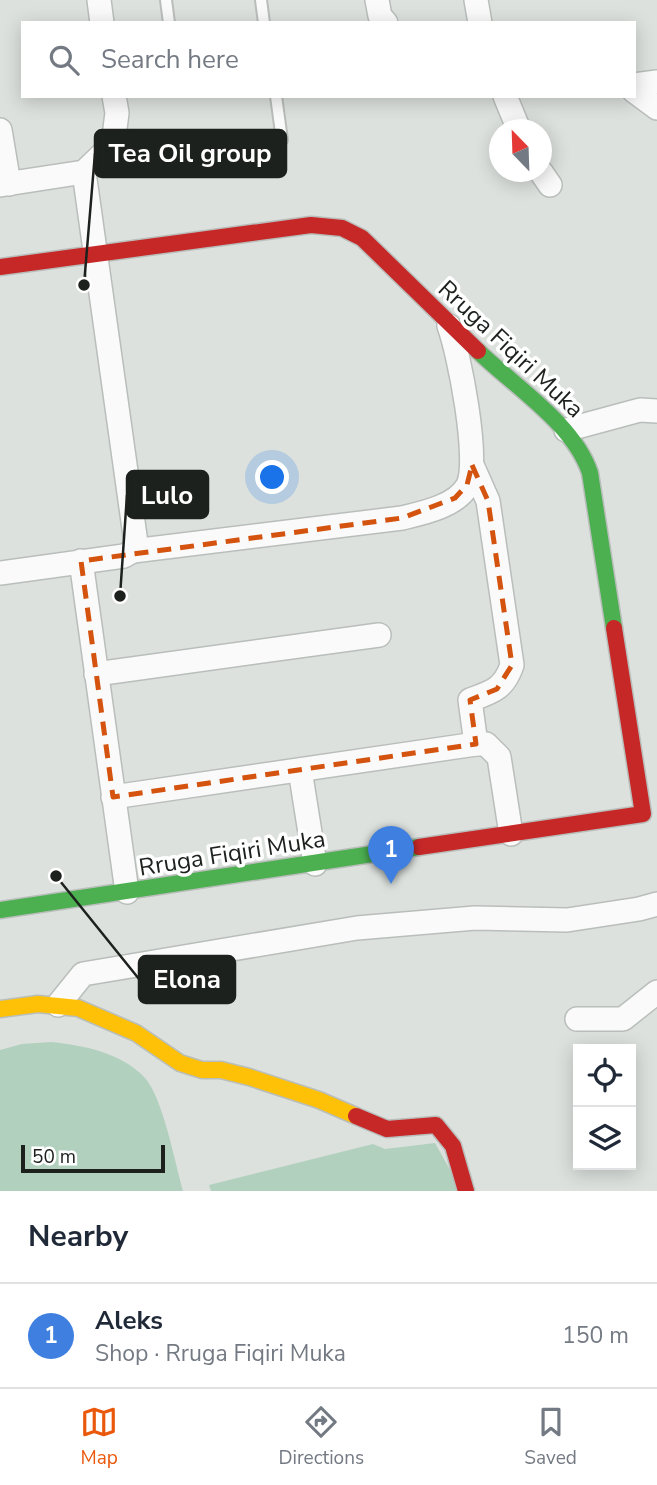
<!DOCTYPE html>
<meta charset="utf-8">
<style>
body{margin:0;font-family:"Nunito Sans",sans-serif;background:#f6f6f7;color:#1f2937}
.controls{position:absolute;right:21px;bottom:21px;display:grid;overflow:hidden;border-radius:0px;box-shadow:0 4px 18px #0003}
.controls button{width:63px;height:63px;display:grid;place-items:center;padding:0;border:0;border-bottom:2px solid #e0e1e3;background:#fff;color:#1f2937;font:35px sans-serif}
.compass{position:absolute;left:489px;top:119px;width:63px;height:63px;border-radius:50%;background:#fff;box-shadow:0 4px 18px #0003;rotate:337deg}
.scale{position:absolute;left:21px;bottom:18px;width:144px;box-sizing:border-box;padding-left:7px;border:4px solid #1d211e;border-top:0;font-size:19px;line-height:24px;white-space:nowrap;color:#1d211e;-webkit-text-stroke:5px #fff;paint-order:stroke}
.you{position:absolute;left:273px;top:478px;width:24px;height:24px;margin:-18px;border:5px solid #fff;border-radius:50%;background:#1a73e8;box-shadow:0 0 0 10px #1a73e833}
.badge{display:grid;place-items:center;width:46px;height:46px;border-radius:50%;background:#ea580c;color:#fff;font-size:23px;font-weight:700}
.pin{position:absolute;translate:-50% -58px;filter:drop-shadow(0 2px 4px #0008)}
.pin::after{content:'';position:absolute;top:37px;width:24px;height:21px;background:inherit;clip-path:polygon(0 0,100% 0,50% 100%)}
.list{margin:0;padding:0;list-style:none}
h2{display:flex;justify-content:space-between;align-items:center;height:91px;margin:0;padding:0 28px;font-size:30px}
h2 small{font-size:23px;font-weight:400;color:#747a83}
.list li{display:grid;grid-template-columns:46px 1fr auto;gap:21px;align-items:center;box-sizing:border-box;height:105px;padding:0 28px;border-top:2px solid #e0e1e3}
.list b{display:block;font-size:26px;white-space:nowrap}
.list p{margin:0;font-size:23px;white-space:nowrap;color:#747a83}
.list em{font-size:23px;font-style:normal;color:#747a83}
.icon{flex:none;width:38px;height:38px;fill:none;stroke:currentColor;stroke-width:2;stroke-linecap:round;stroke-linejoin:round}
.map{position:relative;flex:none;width:657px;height:1191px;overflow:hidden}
.search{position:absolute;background:#fff;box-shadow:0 4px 18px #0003;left:21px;right:21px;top:21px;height:77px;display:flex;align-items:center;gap:18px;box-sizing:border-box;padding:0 24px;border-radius:0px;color:#747a83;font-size:26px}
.sheet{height:196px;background:#fff}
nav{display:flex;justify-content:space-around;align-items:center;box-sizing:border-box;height:98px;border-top:2px solid #e0e1e3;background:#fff;font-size:19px;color:#747a83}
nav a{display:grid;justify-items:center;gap:4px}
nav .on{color:#ea580c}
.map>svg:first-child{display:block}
.green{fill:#b2d0be}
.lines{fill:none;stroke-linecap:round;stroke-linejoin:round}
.lane-casing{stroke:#b9bebb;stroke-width:14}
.street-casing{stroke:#b9bebb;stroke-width:26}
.fast-casing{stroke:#b9bebb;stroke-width:19}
.slow-casing{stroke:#b9bebb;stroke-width:19}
.jam-casing{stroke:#b9bebb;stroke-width:19}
.lane{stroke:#fafafa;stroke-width:10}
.street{stroke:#fafafa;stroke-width:23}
.fast{stroke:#4caf50;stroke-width:16}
.slow{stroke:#ffc107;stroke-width:16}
.jam{stroke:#c62828;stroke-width:16}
.marked{fill:none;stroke:#d4530e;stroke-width:5;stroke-dasharray:14 9;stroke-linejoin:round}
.labels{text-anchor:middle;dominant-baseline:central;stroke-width:7;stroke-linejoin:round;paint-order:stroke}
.street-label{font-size:24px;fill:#1d211e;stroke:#fff}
.leader{fill:none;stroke:#1d211e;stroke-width:2.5}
.callout-dot{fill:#1d211e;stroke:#fff;stroke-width:2.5}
.callout{fill:#1d211e;stroke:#1d211e;stroke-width:2.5}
.callout-label{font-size:26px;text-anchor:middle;font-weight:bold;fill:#fff}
</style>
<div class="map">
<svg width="657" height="1191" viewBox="0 0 657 1191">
<rect width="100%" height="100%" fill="#dce1de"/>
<g class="green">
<path d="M51 1042C82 1045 123 1053 145 1078 163 1098 175 1163 183 1191H0V1050L22 1044Z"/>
<polygon points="435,1143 462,1191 211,1191 209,1185 373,1144 385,1149"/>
</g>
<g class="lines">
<defs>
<g id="lane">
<polyline points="166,0 169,23"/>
<polyline points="261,0 264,23"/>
<polyline points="90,171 178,160 282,140 276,96"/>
</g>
<g id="street">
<polyline points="99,0 102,23"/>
<polyline points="377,0 380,16 386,23"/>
<polyline points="476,0 480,23"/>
<polyline points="634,85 657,82"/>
<polyline points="634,91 657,108"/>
<polyline points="505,96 519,130"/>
<polyline points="0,130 9,184"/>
<polyline points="541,172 550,185"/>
<polyline points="0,185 84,172 113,144 117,113 114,96"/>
<polyline points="566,430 640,410 657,411"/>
<path d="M133 551 402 518C423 513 457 506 468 485 480 460 459 353 449 326"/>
<polyline points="81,561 127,892"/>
<polyline points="0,573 124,556 133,551 136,543 84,172"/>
<polyline points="96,674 379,635"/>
<polyline points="476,744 486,744 499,757 511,834"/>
<polyline points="300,770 315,864"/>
<path d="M113 797 476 744 470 700C492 692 504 689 512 665L488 501 472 465"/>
<polyline points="58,1005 83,974 357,928 475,918 567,920 639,909 657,904"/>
<polyline points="577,1019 623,1019 657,992"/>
</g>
<g id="fast">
<path d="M478 351C515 387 574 424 590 473L614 628"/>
<polyline points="0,910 419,847"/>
</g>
<polyline id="slow" points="0,1009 38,1004 78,1008 136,1033 180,1063 202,1070 221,1070 249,1077 319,1100 356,1116"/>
<g id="jam">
<polyline points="0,267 311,225 342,228 362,238 478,351"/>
<polyline points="419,847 643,814 614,628"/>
<polyline points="356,1116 387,1129 436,1125 453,1146 466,1191"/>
</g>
</defs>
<use href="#lane" class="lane-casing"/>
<use href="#street" class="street-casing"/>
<use href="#fast" class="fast-casing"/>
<use href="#slow" class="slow-casing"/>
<use href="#jam" class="jam-casing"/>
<use href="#lane" class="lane"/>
<use href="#street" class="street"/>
<use href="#fast" class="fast"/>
<use href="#slow" class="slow"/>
<use href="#jam" class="jam"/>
</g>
<path class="marked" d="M472 465 488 501 512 665 497 689 470 700 476 744 113 797 81 561 402 518 455 498 467 485Z"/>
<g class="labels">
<g class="street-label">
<text transform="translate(511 349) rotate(43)">Rruga Fiqiri Muka</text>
<text transform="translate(232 853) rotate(-9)">Rruga Fiqiri Muka</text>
</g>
</g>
<path class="leader" d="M84 285L95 153M120 596L127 495M56 876L139 979"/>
<g class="callout-dot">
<circle cx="84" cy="285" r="7"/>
<circle cx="120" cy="596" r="7"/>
<circle cx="56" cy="876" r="7"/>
</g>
<g class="callout">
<rect x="95" y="130" width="191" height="47" rx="7"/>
<rect x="127" y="471" width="81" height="47" rx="7"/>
<rect x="139" y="956" width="96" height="47" rx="7"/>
</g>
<g class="callout-label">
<text x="190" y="162">Tea Oil group</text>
<text x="167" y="504">Lulo</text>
<text x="187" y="988">Elona</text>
</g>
</svg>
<div class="controls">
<button><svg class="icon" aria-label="locate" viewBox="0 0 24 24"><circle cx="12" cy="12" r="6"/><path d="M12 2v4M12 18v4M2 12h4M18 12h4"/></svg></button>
<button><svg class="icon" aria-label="layers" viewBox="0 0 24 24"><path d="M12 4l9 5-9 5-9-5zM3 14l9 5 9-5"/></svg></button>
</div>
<svg class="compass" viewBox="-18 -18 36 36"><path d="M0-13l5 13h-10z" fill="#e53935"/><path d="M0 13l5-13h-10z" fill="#747a83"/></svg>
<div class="scale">50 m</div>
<div class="you"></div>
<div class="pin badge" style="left:391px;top:884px;background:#3f7fe0">1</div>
<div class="search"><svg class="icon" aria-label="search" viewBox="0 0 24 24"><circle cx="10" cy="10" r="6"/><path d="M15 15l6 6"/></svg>Search here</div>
</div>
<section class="sheet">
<h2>Nearby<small></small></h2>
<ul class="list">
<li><span class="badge" style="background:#3f7fe0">1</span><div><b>Aleks</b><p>Shop · Rruga Fiqiri Muka</p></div><em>150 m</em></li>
</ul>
</section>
<nav>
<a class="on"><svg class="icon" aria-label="map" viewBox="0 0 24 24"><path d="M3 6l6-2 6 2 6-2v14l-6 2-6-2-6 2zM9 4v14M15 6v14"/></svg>Map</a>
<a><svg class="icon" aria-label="directions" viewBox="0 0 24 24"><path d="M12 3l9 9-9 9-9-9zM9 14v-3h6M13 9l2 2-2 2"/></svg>Directions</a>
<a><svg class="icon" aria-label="saved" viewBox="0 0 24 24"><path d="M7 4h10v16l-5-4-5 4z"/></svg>Saved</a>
</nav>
